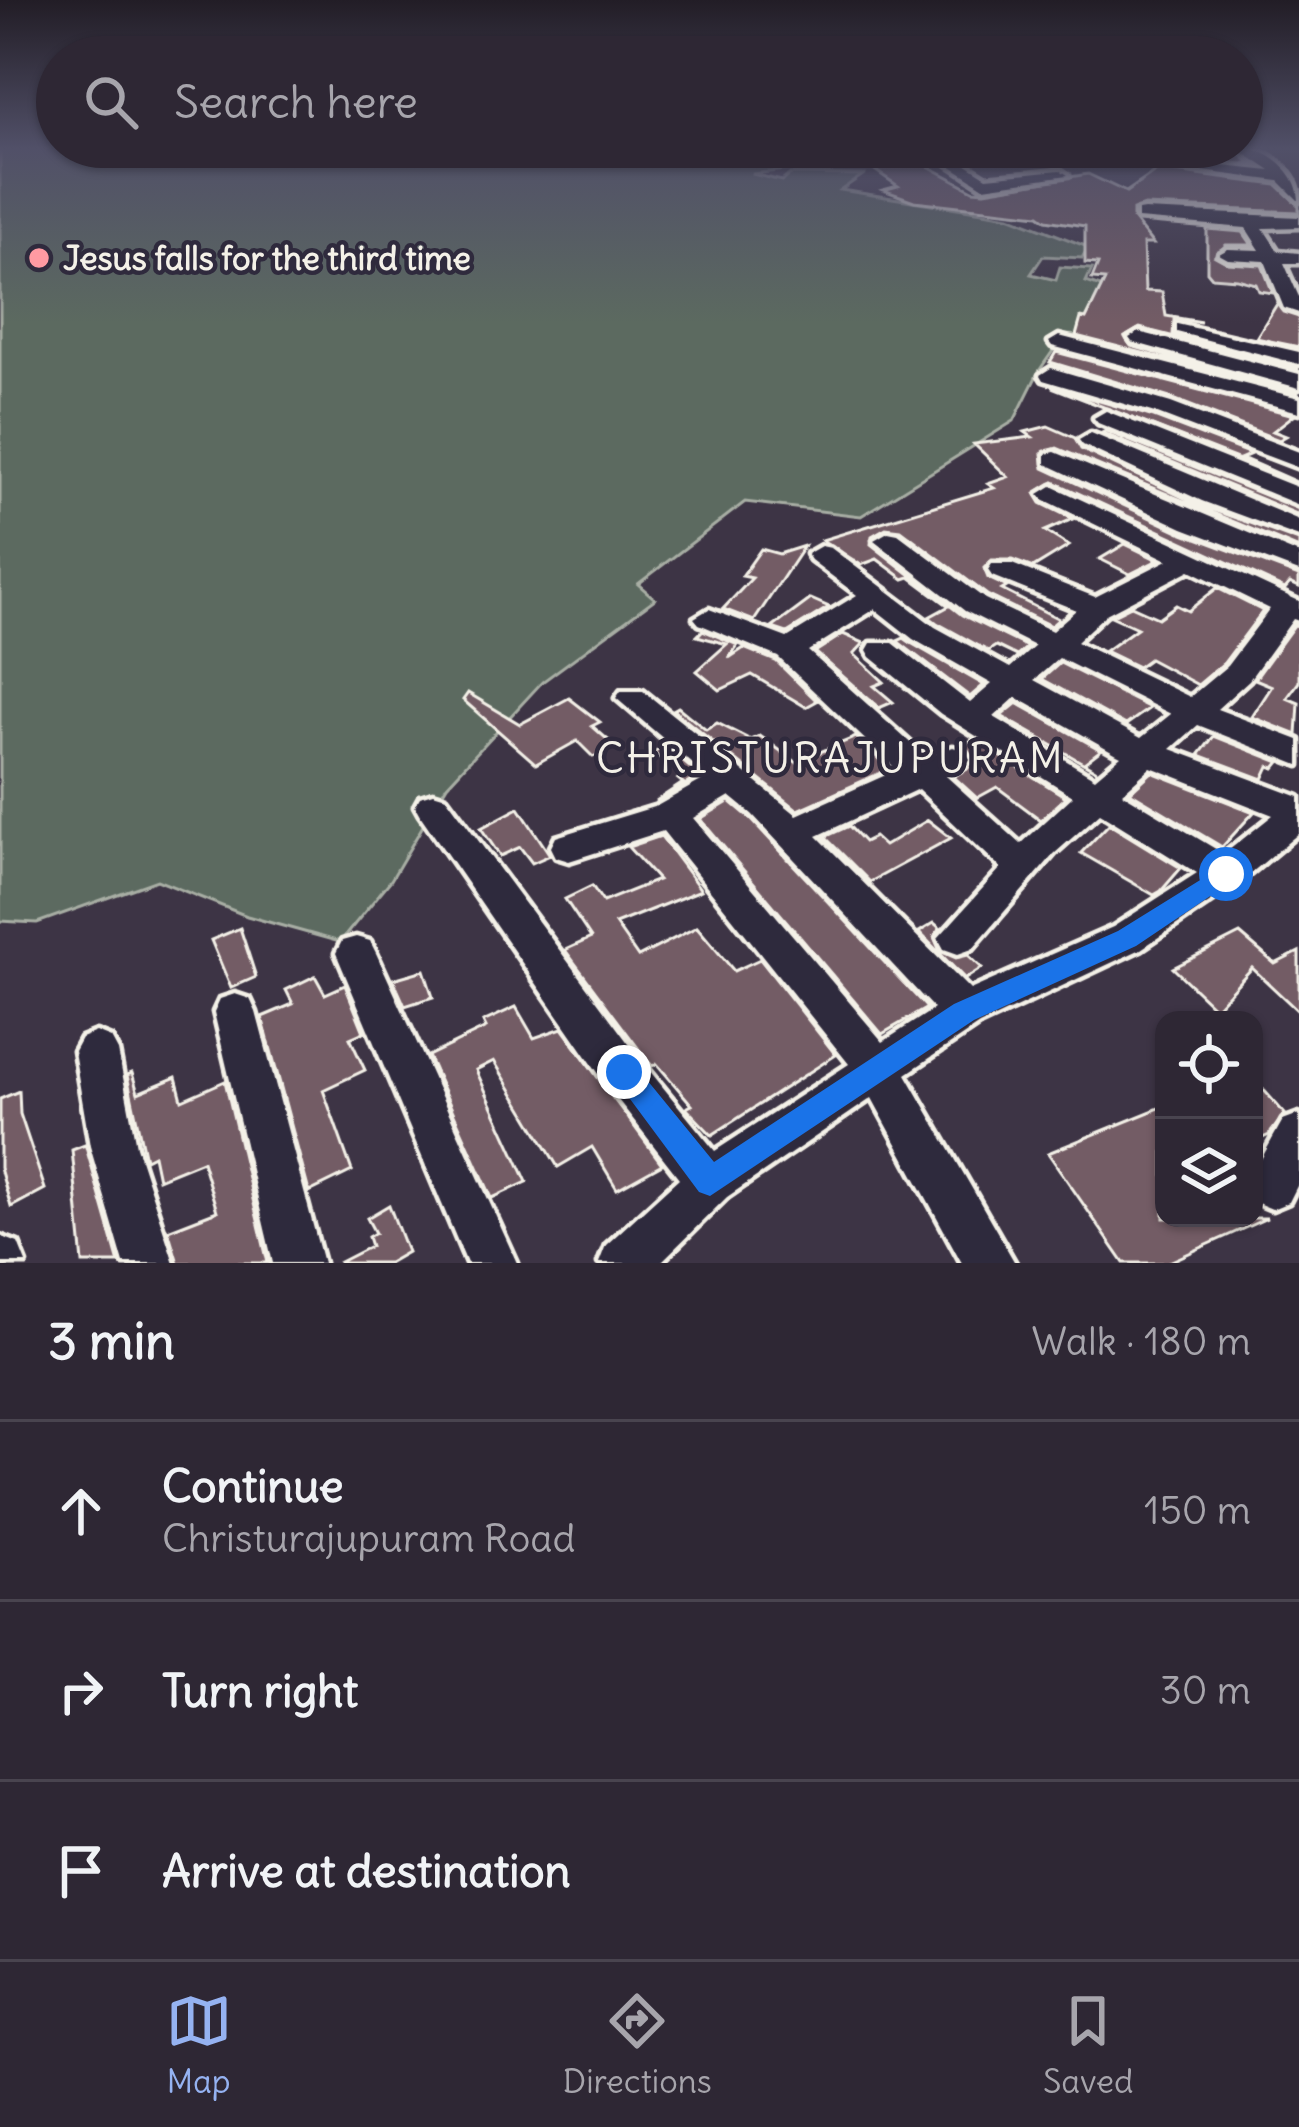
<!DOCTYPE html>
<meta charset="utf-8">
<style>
body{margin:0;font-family:Delius,sans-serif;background:#3a3340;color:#f1f3f6}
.controls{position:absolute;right:36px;bottom:36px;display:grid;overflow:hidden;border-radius:24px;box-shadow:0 3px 9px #0004}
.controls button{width:108px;height:108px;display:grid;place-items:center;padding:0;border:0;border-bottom:3px solid #49444f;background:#2e2734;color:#f1f3f6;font:60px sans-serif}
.stop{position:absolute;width:36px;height:36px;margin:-27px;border:9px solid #1a73e8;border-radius:50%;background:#fff}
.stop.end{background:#1a73e8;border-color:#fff;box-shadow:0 3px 12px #0008}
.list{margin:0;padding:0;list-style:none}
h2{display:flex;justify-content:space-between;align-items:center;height:156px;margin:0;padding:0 48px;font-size:51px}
h2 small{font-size:39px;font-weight:400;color:#a7a5ac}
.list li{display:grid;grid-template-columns:78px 1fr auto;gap:36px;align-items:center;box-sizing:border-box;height:180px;padding:0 48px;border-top:3px solid #49444f}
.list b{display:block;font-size:45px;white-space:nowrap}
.list p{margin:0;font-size:39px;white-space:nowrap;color:#a7a5ac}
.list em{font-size:39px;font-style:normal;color:#a7a5ac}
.icon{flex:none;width:66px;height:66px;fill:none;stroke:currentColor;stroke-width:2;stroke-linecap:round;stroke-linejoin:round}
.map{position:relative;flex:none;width:1299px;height:1263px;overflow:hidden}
.search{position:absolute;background:#2e2734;box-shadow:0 3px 9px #0004;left:36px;right:36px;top:36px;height:132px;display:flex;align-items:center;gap:30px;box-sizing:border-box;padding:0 42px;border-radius:66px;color:#a7a5ac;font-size:45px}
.sheet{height:696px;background:#2e2734}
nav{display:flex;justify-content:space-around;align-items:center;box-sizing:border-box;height:168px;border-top:3px solid #49444f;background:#2e2734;font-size:33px;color:#a7a5ac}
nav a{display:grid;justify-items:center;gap:6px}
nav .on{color:#95b2f1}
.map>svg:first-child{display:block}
.green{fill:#5c6a61;stroke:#a8aea4;stroke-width:3}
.building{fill:#735b65;stroke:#f4f1e8;stroke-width:3}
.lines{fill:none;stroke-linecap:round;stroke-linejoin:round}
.minor-casing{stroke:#f4f1e8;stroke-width:9}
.minor{fill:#2f2a3d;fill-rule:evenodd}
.route{fill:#1a73e8}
.poi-dot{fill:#ff9aa2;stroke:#2f2a3d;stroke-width:4.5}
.labels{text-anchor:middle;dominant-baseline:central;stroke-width:9;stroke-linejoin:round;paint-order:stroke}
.far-poi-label{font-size:33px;font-weight:bold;fill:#f4f1e8;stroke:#2f2a3d;text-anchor:start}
.neighbourhood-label{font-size:42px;letter-spacing:3px;fill:#f4f1e8;stroke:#2f2a3d}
</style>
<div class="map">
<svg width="1299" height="1263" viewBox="0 0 1299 1263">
<rect width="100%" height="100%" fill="#3d3445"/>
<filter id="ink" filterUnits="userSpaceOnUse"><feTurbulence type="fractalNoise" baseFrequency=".00833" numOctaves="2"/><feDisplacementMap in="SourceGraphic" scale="24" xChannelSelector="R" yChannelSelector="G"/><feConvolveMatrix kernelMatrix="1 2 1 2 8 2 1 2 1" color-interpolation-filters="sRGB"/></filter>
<g filter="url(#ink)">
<polygon class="green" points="0,147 669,147 685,159 752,160 789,147 854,147 820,166 752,174 782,181 790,174 863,175 841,190 1009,216 1088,247 1082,258 1043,256 1031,274 1056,280 1060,267 1092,269 1086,282 1129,297 1109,337 1064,335 1039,371 1014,421 861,516 745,502 638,584 655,599 542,682 447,785 391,880 340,942 247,916 157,880 37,923 0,921"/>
<g class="building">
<polygon points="892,147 973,190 985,191 1088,174 1126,192 1158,170 1277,185 1299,206 1299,212 1144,206 1133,210 1133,219 1153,244 1143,244 1145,291 1162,292 1166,316 1201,322 1174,320 1173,335 1299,369 1140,328 1125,337 1131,346 1299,393 1076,336 1081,318 1086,319 1105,280 1092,279 1098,264 1085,263 1085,226 1046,220 1039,215 914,201 883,190 898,186 857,158 876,156 869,148"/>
<polygon points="1115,147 1231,147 1253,165 1165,156 1153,163"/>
<polygon points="1207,229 1243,232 1252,245 1226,245 1215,256 1228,263 1262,265 1273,293 1259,291 1256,284 1237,279 1212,277 1207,271"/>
<polygon points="1277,304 1283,312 1299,317 1299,347 1256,338"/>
<polygon points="1056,352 1294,415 1273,431 1286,436 1279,440 1173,399 1050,362"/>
<polygon points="1052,387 1154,417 1251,454 1242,458 1299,483"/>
<polygon points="1048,426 1075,438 1081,449 1200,505 1299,541 1299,549 1057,448 1042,454 1044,468 1181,532 1299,576 1299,587 1290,583 1285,589 1054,482 1035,493 1041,503 1073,519 1045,531 1069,546 1033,568 1012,560 992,560 984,568 988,578 1007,587 1002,590 1059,619 1051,626 987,595 901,530 886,528 872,536 871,544 962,615 1027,647 1017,656 996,646 988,651 937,623 929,617 949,606 910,577 904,579 877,559 861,565 822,540 994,488 988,484 1008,477 974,444 1032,437 1025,432"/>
<polygon points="1106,431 1299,509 1299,515 1102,433"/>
<polygon points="1125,544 1158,560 1130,574 1100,559"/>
<polygon points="804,546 754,621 723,609 752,578 742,576 761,549 779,554"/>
<polygon points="1217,588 1263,611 1224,663 1198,685 1149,659 1138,667 1105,651 1137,628 1111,616 1131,606 1158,618 1176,605 1188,611"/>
<polygon points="811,599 829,607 787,633 772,628"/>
<polygon points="1294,625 1299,626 1299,682 1287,698 1299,703 1297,735 1252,717 1272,686 1255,679"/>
<polygon points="703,630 738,645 729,658 744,648 776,661 817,701 806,707 752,675 720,690 697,671 727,644 697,636"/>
<polygon points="843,634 864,643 854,654 884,682 874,686 893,702 879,708 815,652"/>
<polygon points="904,638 911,643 984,685 970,697 897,641"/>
<polygon points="1060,663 1150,708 1126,725 1042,679"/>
<polygon points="468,693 520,724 569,698 600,722 592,726 615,746 593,757 577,741 536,764 463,700"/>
<polygon points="1017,703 1101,750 1084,763 1097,771 1001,716"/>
<polygon points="678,707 706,730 717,723 751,740 760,736 796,762 856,737 889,769 798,810 673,710"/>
<polygon points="1214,736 1280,762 1275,768 1269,766 1263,779 1199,755"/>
<polygon points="973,739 1066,797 1041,820 997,787 977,798 954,777 974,761 963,746"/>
<polygon points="665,746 700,776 656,801 683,783 678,779 684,775 653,753"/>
<polygon points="1152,772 1254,812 1222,847 1130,792"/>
<polygon points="730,801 749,817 927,1008 882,1034 700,819"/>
<polygon points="519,808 550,855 532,863 520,847 500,856 481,828"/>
<polygon points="928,820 951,838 870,882 825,837 849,826 864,842 874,837 884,846"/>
<polygon points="1109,824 1181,868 1161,891 1154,895 1081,853"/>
<polygon points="661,836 701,890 615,924 638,957 697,927 734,971 760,959 836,1055 712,1135 686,1108 692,1105 657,1064 652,1066 644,1056 565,950 591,938 565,899 592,886 603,902 658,880 628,847"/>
<polygon points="934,923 940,928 934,937 940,951 956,958 968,955 982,968 965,979 919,932"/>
<polygon points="240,928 256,977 231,988 211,940"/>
<polygon points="1240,934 1275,964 1299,952 1299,1012 1252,968 1215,1008 1173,968"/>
<polygon points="424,970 433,997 405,1006 393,979"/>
<polygon points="315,976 325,994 345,985 364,1032 350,1038 365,1070 323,1090 352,1171 309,1192 262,1017 293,1004 286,990"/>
<polygon points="516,1007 534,1038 562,1028 662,1164 617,1189 592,1147 558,1167 494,1061 476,1070 527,1182 492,1198 428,1056 486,1028 483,1022"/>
<polygon points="132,1073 138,1093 176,1077 182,1100 225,1081 268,1263 178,1263 168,1230 217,1211 202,1161 158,1179 153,1155 145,1159 127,1075"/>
<polygon points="1254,1079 1285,1114 1269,1135 1254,1142"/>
<polygon points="19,1091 20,1114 45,1189 11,1207 0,1168 0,1099"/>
<polygon points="1164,1106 1164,1218 1267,1218 1167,1263 1124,1263 1048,1153"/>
<polygon points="85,1145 86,1147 119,1263 83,1263 72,1150"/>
<polygon points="389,1205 407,1252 388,1263 338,1263 371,1246 368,1237 375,1233 367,1218"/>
</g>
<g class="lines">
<defs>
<g id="minor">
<polygon points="788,147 833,147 797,156"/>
<polygon points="922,147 939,147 987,177 1060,170 1068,175 984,187"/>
<path d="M1235 147C1265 146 1299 170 1299 201L1279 181 1157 165 1165 160 1271 171Z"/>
<polygon points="1144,210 1299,217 1299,227 1263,228 1278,251 1299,253 1299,263 1284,263 1299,297 1299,313 1284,308 1265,261 1228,259 1219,254 1228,249 1260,250 1246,228 1138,219 1138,211"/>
<polygon points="1177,324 1299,352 1299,364 1177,332"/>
<polygon points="1139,332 1299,374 1299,388 1132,342 1129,338"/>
<polygon points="1059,336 1299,398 1299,412 1052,346 1049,342"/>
<polygon points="1051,368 1171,403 1299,452 1299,468 1155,413 1043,380 1040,375"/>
<polygon points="1106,411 1299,488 1299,505 1098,423 1094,418"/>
<polygon points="1091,433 1299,520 1299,537 1202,501 1083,445 1079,440"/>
<polygon points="1055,452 1299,554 1299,572 1183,528 1046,464 1046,454"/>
<path d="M1052 486 1299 601V621L1293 619 1249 680 1217 709 1299 740V765L1198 725 1171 749 1299 797V833L1239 883 1141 949 979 1025 906 1074 1015 1263H962L872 1098 727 1197 660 1263H599L606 1245 679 1178 608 1087 420 815 415 806 420 797 433 793 446 797 640 1059 715 1151 849 1064 663 831 569 861 556 857 551 847 556 837 657 806 708 777 616 698 621 691H643L797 815 897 770 778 657 699 624 694 618 709 609 787 638 857 595 811 560 807 554 821 546 831 548 935 627 1010 668 1035 646 965 611 874 540 888 532 898 534 985 599 1052 631 1076 610 992 576 988 570 992 564H1012L1095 597 1168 560 1043 499 1039 494ZM1190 570 1270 609 1227 666 1190 697 1076 642 1106 614ZM875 609 913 639 992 684 970 703 893 643H871L867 650 871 657 941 714 1073 796 1021 844 946 776 965 767 970 759 965 751 953 747 926 757 808 651ZM1059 658 1171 714 1141 738 1034 680ZM1016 697 1117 754 1121 756 1095 778 994 717ZM1151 767 1273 815 1224 854 1122 793ZM918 789 1001 868 938 938 944 949 958 954 972 949 1054 854 1100 813 1197 873 1113 927 970 990 817 836ZM730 796 752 814 934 1009 883 1042 693 818Z"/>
<polygon points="356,937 370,941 376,953 517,1263 467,1263 336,953 342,941"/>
<polygon points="235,994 250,999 256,1012 323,1263 273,1263 214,1012 220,999"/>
<polygon points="96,1032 111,1038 118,1051 136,1146 174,1263 124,1263 90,1146 74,1051 81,1038"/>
<polygon points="1299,1114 1299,1182 1289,1202 1272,1209 1255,1202 1254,1172 1283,1120"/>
<polygon points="0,1236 18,1243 26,1263 0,1263"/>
</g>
</defs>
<use href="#minor" class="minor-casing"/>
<use href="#minor" class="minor"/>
</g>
</g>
<linearGradient id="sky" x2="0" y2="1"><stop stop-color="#221d26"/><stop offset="0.46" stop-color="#515068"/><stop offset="1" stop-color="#515068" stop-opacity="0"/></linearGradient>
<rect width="1299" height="323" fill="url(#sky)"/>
<polygon class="route" points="1226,864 1238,874 1234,880 1136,946 974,1020 710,1196 699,1192 610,1072 614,1064 624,1060 634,1064 714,1162 954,1004 1118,931"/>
<circle class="poi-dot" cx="39" cy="258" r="12"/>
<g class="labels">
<g class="far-poi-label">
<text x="63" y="258">Jesus falls for the third time</text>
</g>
<g class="neighbourhood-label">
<text x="831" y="758">CHRISTURAJUPURAM</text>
</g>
</g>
</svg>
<div class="controls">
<button><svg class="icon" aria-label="locate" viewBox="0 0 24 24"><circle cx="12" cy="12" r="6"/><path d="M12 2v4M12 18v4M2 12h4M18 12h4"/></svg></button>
<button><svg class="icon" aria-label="layers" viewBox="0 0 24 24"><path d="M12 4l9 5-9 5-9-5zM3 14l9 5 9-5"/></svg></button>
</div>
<div class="stop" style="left:1226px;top:874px"></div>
<div class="stop end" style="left:624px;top:1072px"></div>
<div class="search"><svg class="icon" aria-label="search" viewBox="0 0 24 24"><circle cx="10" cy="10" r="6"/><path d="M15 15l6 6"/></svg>Search here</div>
</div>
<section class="sheet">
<h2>3 min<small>Walk · 180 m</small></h2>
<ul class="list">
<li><svg class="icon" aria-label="ahead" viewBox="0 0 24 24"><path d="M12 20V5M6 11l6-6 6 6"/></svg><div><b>Continue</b><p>Christurajupuram Road</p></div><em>150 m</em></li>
<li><svg class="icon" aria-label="right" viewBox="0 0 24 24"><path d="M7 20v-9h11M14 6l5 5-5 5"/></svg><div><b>Turn right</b></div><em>30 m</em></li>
<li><svg class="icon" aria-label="arrive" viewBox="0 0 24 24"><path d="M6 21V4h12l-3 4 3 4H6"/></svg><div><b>Arrive at destination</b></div></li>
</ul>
</section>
<nav>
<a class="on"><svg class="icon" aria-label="map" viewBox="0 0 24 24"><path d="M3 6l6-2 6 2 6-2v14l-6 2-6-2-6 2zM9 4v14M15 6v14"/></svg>Map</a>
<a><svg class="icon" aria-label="directions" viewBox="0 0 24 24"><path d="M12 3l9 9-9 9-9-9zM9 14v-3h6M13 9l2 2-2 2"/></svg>Directions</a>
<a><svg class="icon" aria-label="saved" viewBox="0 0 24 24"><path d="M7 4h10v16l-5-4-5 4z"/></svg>Saved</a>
</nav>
